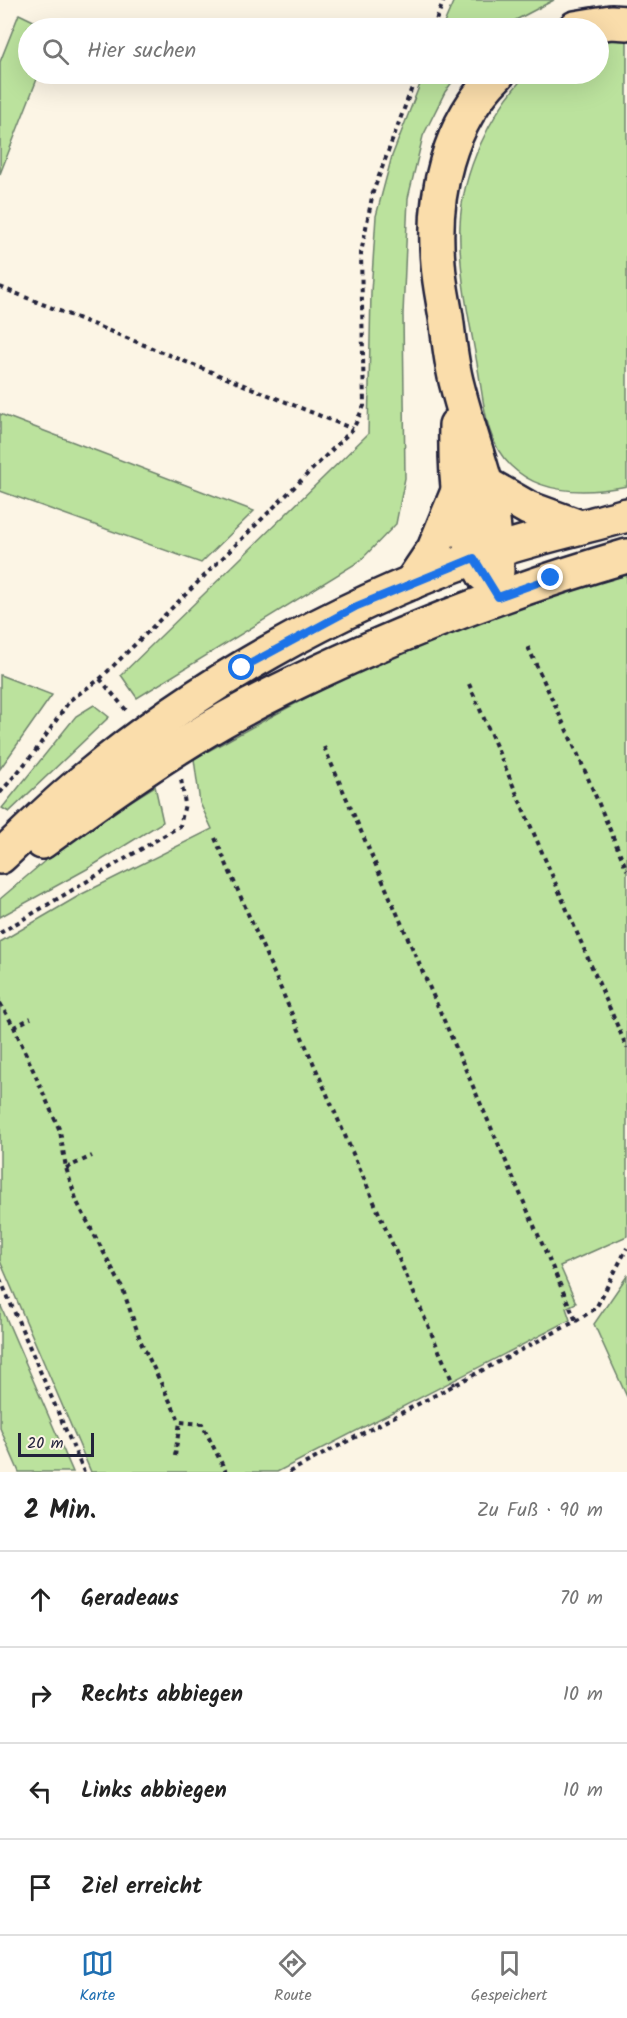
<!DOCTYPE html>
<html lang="de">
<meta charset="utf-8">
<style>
body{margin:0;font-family:Kalam,sans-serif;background:#f2f2f2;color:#222}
.scale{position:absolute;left:18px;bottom:15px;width:76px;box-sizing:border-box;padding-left:6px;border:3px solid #22223b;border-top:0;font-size:16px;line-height:21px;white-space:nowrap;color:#22223b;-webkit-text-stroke:4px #fcf5e5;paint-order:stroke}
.stop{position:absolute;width:18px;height:18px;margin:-14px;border:4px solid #1a73e8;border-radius:50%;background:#fff}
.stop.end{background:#1a73e8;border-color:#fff;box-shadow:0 2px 6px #0008}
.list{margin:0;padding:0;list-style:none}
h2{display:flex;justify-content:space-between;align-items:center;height:78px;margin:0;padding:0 24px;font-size:26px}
h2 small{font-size:20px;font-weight:400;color:#767676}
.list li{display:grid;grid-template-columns:39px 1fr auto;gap:18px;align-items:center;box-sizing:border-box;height:96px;padding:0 24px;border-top:2px solid #e0e0e0}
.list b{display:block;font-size:22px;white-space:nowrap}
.list em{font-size:20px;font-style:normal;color:#767676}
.icon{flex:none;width:33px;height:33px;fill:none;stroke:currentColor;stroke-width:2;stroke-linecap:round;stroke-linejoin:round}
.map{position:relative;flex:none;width:627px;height:1472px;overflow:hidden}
.search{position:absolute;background:#fff;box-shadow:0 6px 24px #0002;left:18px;right:18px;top:18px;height:66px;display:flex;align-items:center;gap:15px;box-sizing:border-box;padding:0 21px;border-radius:33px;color:#767676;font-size:22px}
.sheet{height:462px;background:#fff}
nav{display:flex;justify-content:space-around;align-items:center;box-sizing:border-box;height:84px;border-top:2px solid #e0e0e0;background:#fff;font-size:16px;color:#767676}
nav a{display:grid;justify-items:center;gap:3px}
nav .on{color:#1f6fb2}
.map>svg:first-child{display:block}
.green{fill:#bbe29d;stroke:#6e826c;stroke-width:1.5}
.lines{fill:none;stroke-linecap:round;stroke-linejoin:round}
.major-casing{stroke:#22223b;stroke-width:38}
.path{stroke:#22223b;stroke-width:4;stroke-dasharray:4.5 4.5;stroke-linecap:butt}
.major{stroke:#faddab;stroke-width:33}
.route{stroke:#1a73e8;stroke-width:8}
</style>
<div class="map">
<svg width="627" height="1472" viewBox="0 0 627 1472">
<rect width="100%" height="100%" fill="#fcf5e5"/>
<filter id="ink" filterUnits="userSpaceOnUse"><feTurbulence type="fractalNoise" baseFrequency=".0167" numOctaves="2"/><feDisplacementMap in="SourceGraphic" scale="12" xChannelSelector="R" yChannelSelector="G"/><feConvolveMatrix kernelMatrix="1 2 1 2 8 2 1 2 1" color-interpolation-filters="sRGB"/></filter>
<g filter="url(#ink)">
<g class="green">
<polygon points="454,0 554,0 512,22 504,28 442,28"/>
<polygon points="19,14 48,28 28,28 28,74 39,74 0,174 0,62"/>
<path d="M599 32H627V486C588 494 541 495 511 466 485 442 484 402 478 369 470 322 458 273 460 225 462 172 491 111 527 74H598Z"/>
<polygon points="424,74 458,74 445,92 423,136 408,198 403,314 405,478 396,524 360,561 137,698 121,675 368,434 371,292 376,216 392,156"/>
<polygon points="0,414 254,511 201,563 0,491"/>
<path d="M627 572V1236L560 1266 576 1303 566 1308 570 1320 277 1472H91L0 1261V942L82 894 212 829 200 803 194 759C281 711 370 661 462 625 516 604 572 590 627 572Z"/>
<polygon points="0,675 52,695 0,769"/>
<polygon points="94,705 109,717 9,812 2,808 76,716"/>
<polygon points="155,786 163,822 87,869 0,917 0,899 73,837"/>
<polygon points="627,1276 627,1397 594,1324"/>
<polygon points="0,1304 73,1472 19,1472 0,1428"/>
</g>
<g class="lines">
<defs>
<g id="major">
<polyline points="575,28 611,22 627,23"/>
<path d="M456 425C455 476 458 530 484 575"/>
<polyline points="486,484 528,508 580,527"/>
<path d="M497 571C496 542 493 509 485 481 476 449 465 417 457 385 451 363 449 339 446 317 443 299 439 281 438 263 432 195 448 123 498 74"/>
<polyline points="411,583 434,549 458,491"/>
<path d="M42 842C91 806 140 771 192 739 246 705 304 678 362 652 449 614 536 582 627 556"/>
<path d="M0 857C28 831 54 804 84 780 199 684 333 609 474 558 524 540 576 529 627 515"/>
</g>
</defs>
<use href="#major" class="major-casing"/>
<g class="path">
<polyline points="433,28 444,0"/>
<polyline points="0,287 353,429"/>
<polyline points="528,647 579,757 627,870"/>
<polyline points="100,679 353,429 364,406 361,253 373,192 417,74"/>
<polyline points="469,684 627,1048"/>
<polyline points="324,747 576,1321"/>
<polyline points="0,793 34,753 70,700 100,679 126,710"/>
<polyline points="215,838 454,1385"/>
<polyline points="0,933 180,826 185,804 181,779"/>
<polyline points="0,1003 14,1027 60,1131 66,1168 77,1202 122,1287 141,1342 180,1422 202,1424 226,1472"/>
<polyline points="14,1027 31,1018"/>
<polyline points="66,1168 92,1156"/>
<polyline points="0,1279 84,1472"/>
<polyline points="175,1456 180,1422"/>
<polyline points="289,1472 576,1321 596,1308 627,1248"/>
</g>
<use href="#major" class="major"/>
</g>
</g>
<g class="lines" filter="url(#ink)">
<polyline class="route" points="242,668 357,606 474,558 498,597 551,578"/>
</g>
</svg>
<div class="scale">20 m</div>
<div class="stop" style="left:242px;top:668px"></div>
<div class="stop end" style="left:551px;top:578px"></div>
<div class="search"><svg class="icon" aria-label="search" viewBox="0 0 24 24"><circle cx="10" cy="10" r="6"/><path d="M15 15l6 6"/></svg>Hier suchen</div>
</div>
<section class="sheet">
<h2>2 Min.<small>Zu Fuß · 90 m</small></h2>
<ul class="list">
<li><svg class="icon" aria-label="ahead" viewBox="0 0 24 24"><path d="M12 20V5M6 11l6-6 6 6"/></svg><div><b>Geradeaus</b></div><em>70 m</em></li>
<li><svg class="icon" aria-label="right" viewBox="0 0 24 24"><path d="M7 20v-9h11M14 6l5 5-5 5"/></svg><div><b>Rechts abbiegen</b></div><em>10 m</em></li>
<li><svg class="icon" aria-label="left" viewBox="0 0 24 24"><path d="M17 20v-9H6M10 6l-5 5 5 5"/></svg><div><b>Links abbiegen</b></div><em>10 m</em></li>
<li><svg class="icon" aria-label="arrive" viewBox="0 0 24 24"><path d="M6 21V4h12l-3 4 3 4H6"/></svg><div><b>Ziel erreicht</b></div></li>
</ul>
</section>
<nav>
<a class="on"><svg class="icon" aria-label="map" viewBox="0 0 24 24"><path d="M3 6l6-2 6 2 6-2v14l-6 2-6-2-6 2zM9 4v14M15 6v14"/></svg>Karte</a>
<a><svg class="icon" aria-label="directions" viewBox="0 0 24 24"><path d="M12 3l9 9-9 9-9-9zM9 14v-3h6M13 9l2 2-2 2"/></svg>Route</a>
<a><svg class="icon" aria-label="saved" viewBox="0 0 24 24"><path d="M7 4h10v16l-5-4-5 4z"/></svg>Gespeichert</a>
</nav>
